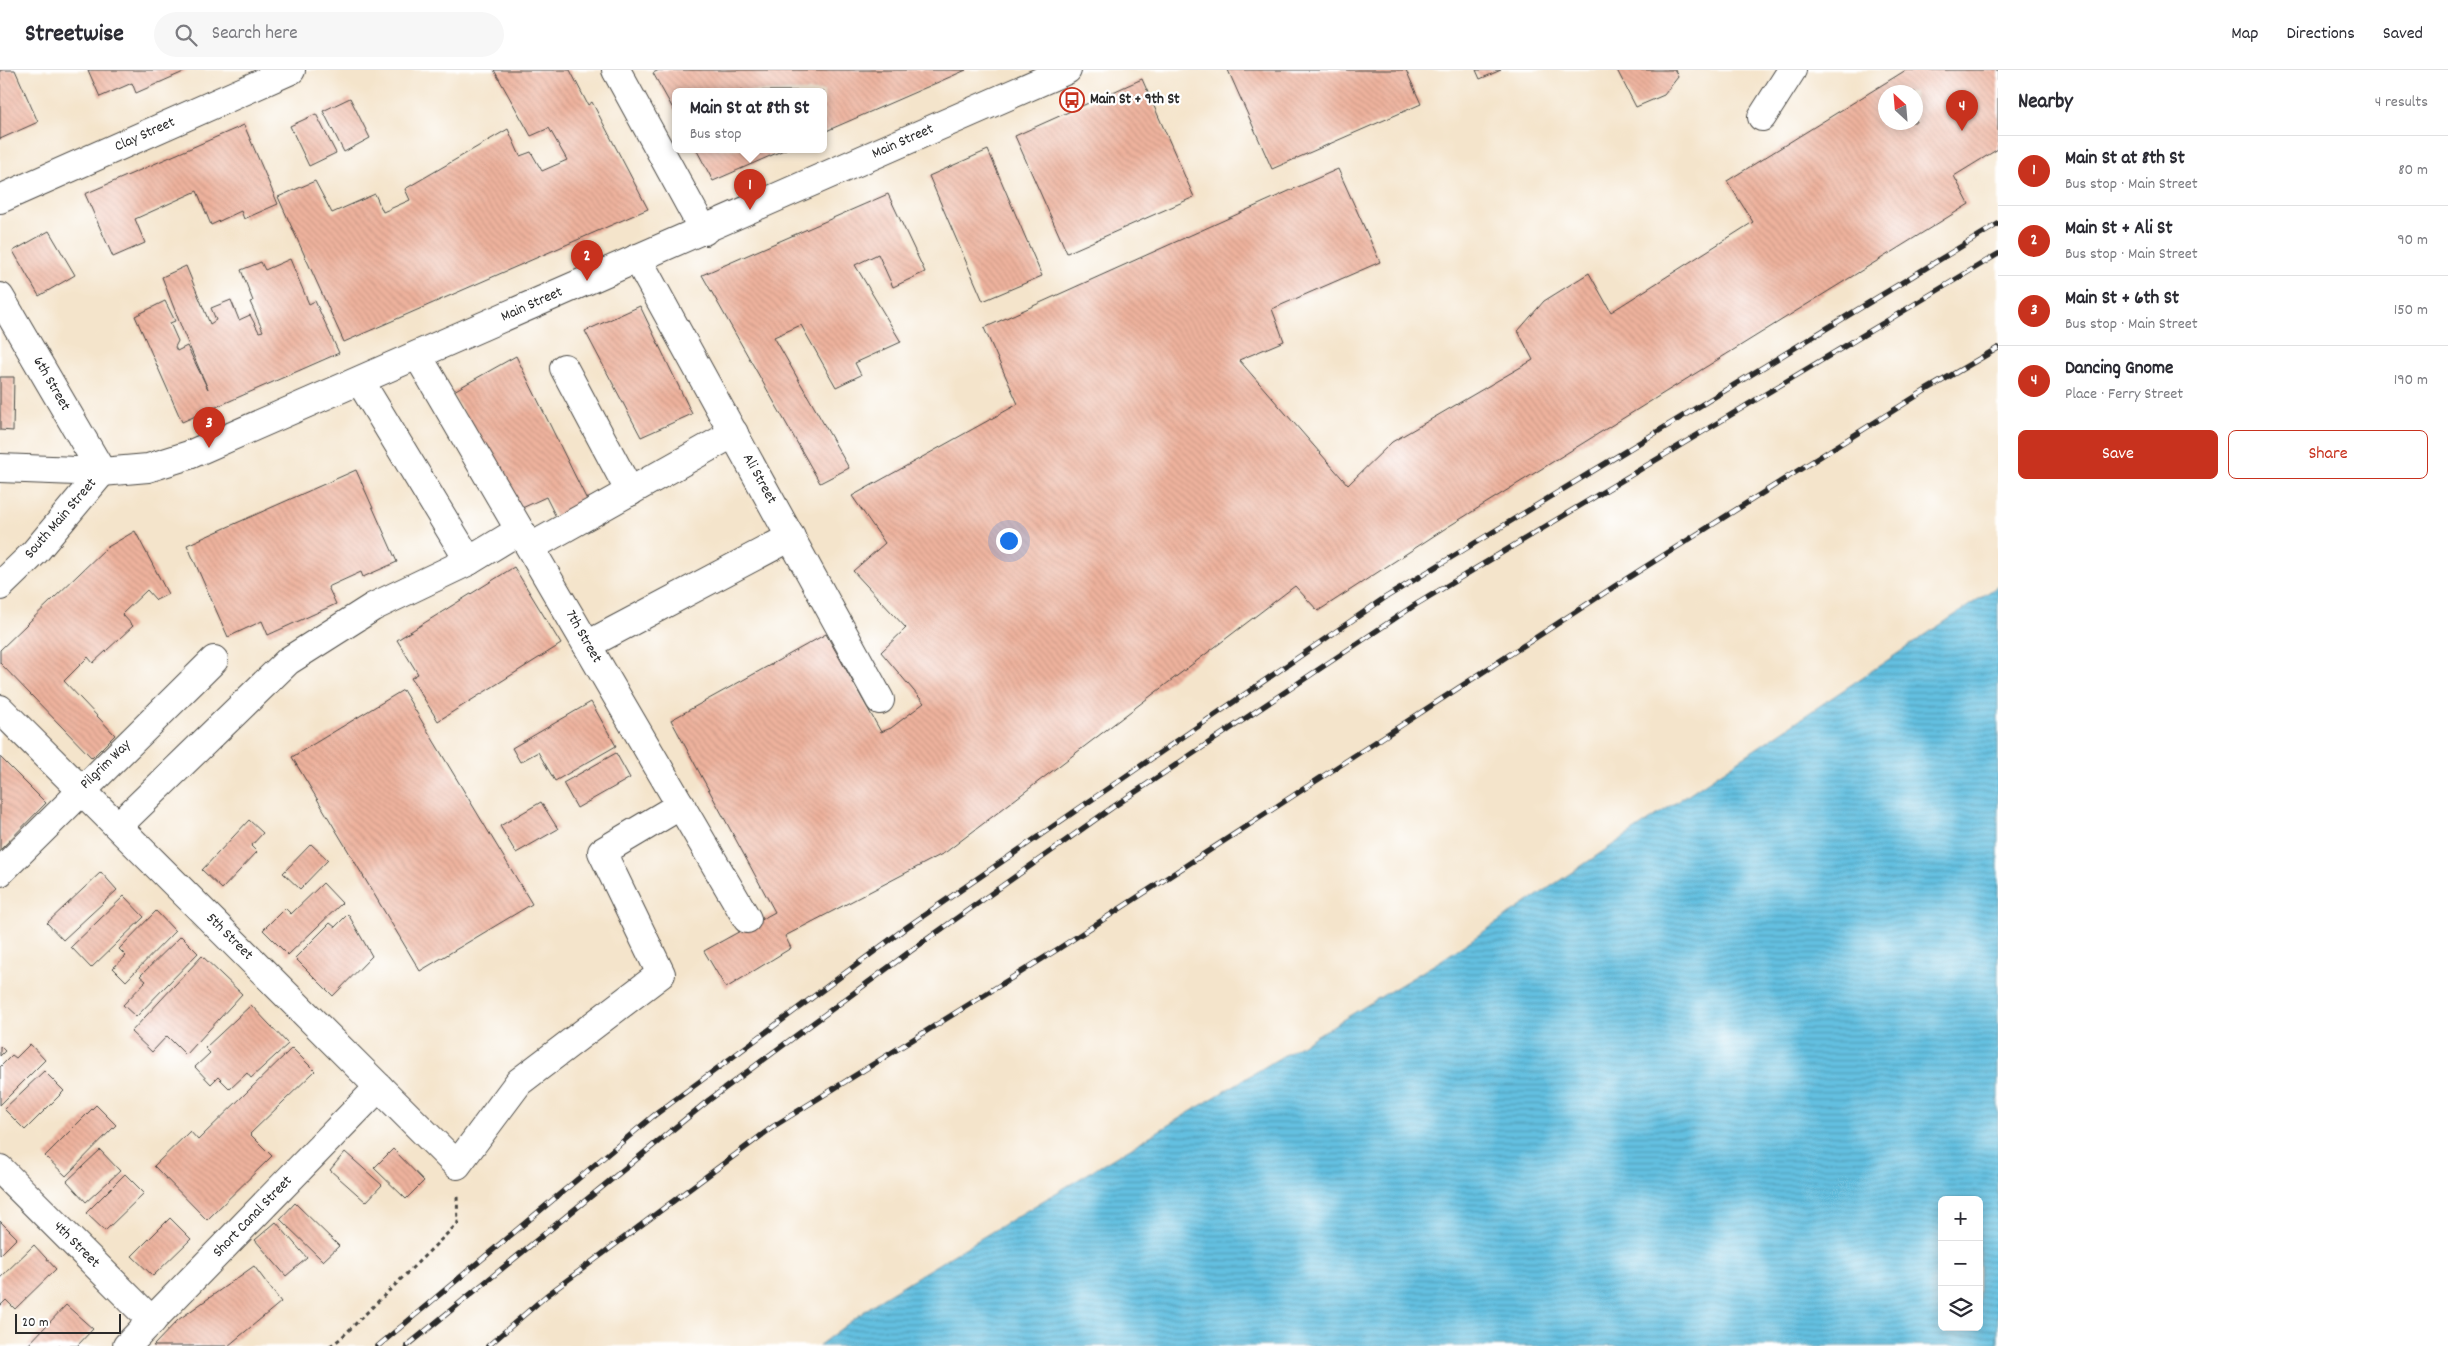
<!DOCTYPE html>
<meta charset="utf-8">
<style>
body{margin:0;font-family:Dekko,sans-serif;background:#f7f7f7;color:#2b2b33}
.controls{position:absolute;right:15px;bottom:15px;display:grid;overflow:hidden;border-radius:8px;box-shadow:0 2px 12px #0003}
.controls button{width:45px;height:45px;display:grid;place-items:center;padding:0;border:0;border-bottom:1px solid #e1e1e2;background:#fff;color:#2b2b33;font:25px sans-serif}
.compass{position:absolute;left:1878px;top:15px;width:45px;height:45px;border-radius:50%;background:#fff;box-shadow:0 2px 12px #0003;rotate:334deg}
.scale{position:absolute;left:15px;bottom:12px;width:106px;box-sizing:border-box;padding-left:5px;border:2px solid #2b2b2b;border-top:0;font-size:14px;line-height:18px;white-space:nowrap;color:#2b2b2b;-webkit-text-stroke:4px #fff;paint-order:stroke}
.you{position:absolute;left:1008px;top:470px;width:18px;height:18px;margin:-12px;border:4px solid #fff;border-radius:50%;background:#1a73e8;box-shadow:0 0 0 8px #1a73e833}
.badge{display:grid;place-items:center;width:32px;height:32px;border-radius:50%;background:#c8321e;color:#fff;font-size:16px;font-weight:700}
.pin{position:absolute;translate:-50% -41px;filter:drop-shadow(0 1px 2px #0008)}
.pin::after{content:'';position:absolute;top:26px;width:18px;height:15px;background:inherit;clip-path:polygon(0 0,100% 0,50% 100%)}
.popup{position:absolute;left:672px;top:18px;width:155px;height:65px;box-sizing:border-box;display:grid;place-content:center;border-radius:8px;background:#fff;filter:drop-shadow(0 1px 4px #0005);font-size:16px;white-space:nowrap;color:#7c7c81}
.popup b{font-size:19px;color:#2b2b33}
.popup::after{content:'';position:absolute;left:50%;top:100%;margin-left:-10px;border:10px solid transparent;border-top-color:#fff}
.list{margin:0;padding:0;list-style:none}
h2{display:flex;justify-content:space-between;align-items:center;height:65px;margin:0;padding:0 20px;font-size:21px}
h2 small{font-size:16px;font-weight:400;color:#7c7c81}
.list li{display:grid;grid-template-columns:32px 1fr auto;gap:15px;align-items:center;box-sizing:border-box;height:70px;padding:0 20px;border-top:1px solid #e1e1e2}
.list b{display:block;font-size:19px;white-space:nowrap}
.list p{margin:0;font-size:16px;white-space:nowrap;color:#7c7c81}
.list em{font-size:16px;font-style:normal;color:#7c7c81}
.actions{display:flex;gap:10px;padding:15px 20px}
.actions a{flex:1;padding:11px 0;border:1px solid #c8321e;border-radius:8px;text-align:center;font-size:18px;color:#c8321e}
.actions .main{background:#c8321e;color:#fff}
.icon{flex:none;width:28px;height:28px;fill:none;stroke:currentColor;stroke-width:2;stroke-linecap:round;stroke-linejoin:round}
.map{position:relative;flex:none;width:1998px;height:1276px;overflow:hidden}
header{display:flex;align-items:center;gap:30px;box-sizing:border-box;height:70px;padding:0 25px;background:#fff;border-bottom:1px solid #e1e1e2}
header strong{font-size:24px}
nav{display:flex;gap:28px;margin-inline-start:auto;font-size:18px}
.search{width:350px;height:45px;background:#f7f7f7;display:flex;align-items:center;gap:12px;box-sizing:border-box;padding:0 18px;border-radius:28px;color:#7c7c81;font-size:19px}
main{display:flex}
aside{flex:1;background:#fff}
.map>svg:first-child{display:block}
.water{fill:url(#water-rules);stroke:#477686;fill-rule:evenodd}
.building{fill:url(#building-back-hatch);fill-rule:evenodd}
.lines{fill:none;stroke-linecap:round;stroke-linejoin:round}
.minor-casing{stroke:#494743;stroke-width:30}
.major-casing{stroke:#494743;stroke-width:30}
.path{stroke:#494743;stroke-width:3;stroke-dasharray:4 4;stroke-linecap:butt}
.minor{stroke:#fff;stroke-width:28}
.major{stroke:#fff;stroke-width:28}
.rail-casing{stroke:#2b2b2b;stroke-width:5.5}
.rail{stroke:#fff;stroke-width:4;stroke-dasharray:11;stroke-linecap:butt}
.labels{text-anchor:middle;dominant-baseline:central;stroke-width:4.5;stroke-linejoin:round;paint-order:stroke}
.poi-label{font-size:15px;font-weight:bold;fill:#2b2b2b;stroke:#fff;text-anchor:start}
.street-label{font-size:15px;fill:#2b2b2b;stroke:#fff}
</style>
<header>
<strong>Streetwise</strong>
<div class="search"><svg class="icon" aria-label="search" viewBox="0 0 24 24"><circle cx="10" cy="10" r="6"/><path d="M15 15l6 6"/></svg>Search here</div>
<nav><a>Map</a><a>Directions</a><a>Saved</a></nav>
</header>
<main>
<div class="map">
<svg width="1998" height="1276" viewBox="0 0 1998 1276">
<defs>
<pattern id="water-rules" width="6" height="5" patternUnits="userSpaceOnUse" patternTransform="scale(1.25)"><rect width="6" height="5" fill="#63c0e1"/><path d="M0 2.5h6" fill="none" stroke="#529cb7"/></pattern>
<pattern id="building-back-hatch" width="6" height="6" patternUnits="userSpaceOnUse" patternTransform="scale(1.25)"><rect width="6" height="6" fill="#eeb29d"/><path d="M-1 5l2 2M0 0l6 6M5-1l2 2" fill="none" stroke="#cc9987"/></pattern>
</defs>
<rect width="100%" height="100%" fill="#fff"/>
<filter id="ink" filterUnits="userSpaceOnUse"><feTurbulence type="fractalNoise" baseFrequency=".02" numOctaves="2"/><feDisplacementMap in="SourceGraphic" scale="10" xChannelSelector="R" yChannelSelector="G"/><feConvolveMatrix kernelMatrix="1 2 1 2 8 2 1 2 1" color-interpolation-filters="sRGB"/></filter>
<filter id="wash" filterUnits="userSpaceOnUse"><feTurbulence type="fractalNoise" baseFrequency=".0096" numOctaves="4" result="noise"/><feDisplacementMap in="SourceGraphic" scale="20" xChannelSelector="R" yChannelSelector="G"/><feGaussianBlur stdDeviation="1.12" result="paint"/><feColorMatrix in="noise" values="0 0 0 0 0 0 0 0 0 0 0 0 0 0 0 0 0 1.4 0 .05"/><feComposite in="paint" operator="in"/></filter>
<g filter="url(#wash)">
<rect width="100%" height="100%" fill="#f4e4cb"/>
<path class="water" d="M1998 516V1276H818L882 1228 1440 891ZM1942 1130H1979V1257H1942Z"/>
<g id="blocks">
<g class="building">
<polygon points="0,0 15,0 38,52 0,69"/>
<polygon points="88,0 188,0 136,23 132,13 100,27"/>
<polygon points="494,0 570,0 588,35 592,32 648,139 344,272 278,127 315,111 332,143 375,124 383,142 410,130 405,119 508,59 520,86 531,82 542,101 567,90 549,58 531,66"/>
<polygon points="659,0 966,0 824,62 824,21 676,21 676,44 653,3"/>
<polygon points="1228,0 1406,0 1421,34 1272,99"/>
<polygon points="1476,0 1501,0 1480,9"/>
<polygon points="1617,0 1675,0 1678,7 1664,25 1636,37"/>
<path d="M1906 0H1998V79L1954 106 1969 134 1446 458 1318 541 1295 516 946 782 785 866 791 878 726 918 704 881 775 842 671 650 826 564 881 662 891 658 924 633 881 582 906 558 853 501 885 473 852 426 1018 334 984 258 1338 99 1380 192 1272 239 1284 271 1239 290 1348 415 1392 372 1533 290 1518 261 1544 231 1589 203 1611 242 1753 152 1727 111ZM1886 22H1915L1916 52H1886Z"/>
<polygon points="1142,9 1194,127 1067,183 1015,66"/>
<polygon points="350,28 370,68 344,82 323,41"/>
<polygon points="316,44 336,83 309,96 290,56"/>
<polygon points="244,55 278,134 244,149 241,141 211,155 197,121 135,149 145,173 113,187 85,124"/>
<polygon points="696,79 786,79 713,111"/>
<polygon points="988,80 1042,206 983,231 929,106"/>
<polygon points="888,124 925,202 893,217 878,184 855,195 901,272 855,293 861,305 836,317 801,255 774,267 849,398 820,413 702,205"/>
<polygon points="49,161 75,205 39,226 13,181"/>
<polygon points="290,189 309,234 315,231 339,283 182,352 135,246 165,231 175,251 170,253 178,271 175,277 177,281 187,276 208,319 184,264 162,207 186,196 210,254 216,250 211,238 231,230 239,250 250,245 259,262 263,261 250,232 253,231 241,200 261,192 265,200"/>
<polygon points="640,236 692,344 641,367 585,261"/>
<polygon points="516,286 589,434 557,449 546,427 520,439 452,322"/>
<polygon points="0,307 14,307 13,361 0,360"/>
<polygon points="356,400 397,492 363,507 361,502 328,517 336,534 268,565 262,551 228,567 187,475"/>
<polygon points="135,461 168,524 156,530 147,520 122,544 133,556 93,593 88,587 64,611 115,665 92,688 0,593 0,580 106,478"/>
<polygon points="514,497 561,574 438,651 411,608 418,604 397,570"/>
<polygon points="403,620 532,834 420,901 292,687"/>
<polygon points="591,632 616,676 555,711 538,682 520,692 512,678"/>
<polygon points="616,683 630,708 577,738 563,713"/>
<polygon points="0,687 46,733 0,780"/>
<polygon points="541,732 558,759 516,783 500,756"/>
<polygon points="249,750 263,763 251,776 257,782 222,819 202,800"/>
<polygon points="311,774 328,790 300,819 283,803"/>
<polygon points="101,802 117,820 63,870 47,853"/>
<polygon points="323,813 342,833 288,885 263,860 285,838 291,844"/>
<polygon points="124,826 144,847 91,898 71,877"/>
<polygon points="156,841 175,861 126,911 113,898 126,886 119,879"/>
<polygon points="348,844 372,886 333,926 295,888 330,853 335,857"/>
<polygon points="181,866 198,883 136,947 123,935 146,911 140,906"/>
<polygon points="202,886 242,924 186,985 167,966 152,982 131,962"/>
<polygon points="251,935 288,974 251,1008 247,1003 230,1019 218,1007 211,1014 195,997 210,983 205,978"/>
<polygon points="30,974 45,990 0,1035 0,997 12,985 16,988"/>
<polygon points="0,976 5,981 0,986"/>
<polygon points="292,978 315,1001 250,1064 272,1086 207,1150 154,1096 190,1061 198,1070"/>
<polygon points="44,1001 64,1021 25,1060 4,1039"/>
<polygon points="96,1035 116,1055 66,1106 45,1086"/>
<polygon points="393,1079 424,1111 406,1129 374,1098"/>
<polygon points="100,1080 120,1101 86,1132 67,1111"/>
<polygon points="345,1082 382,1115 366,1132 330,1100"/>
<polygon points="125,1104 144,1123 105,1161 86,1143"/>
<polygon points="295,1133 339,1176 323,1191 280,1149"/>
<polygon points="170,1148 191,1169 153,1206 132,1186"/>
<polygon points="0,1151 17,1168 0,1185"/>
<polygon points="276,1152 307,1188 286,1206 255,1170"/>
<polygon points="34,1175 56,1199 15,1239 6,1230 0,1236 0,1208"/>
<polygon points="254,1196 281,1232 228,1276 153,1276 178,1250"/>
<polygon points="66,1235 93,1259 77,1276 27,1276"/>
</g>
</g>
</g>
<g filter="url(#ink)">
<use href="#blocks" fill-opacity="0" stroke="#494743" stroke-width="1"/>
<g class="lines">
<defs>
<g id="minor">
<polyline points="616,0 704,161"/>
<polyline points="1762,47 1792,0"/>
<polyline points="0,129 291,0"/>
<polyline points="637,188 880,630"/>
<polyline points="0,227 102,402"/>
<polyline points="418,286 747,849"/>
<polyline points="564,298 630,422"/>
<polyline points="360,311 469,491"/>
<polyline points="531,477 734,363"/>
<polyline points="587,575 791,467"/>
<polyline points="0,639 457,1095 519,1012 661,904 602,782 681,735"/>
<polyline points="118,756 288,591 373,537 469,491 520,460"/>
<polyline points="0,802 214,590"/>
<polyline points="0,1099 152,1251"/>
<polyline points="127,1276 379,1017"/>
</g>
<g id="major">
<polyline points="0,398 102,402 148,398 189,385 1067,0"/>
<polyline points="0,516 35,482 102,402"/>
</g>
</defs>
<use href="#minor" class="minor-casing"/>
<use href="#major" class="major-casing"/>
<polyline class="path" points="330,1276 340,1269 458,1153 457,1126"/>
<use href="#minor" class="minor"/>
<use href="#major" class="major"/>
<defs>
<g id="rail">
<polyline points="378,1276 652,1047 907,857 1383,529 1998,154"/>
<polyline points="407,1276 709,1030 912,880 1113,737 1415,535 1998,184"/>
<polyline points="488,1276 546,1226 774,1056 1058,879 1615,516 1926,320 1998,278"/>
</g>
</defs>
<use href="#rail" class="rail-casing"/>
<use href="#rail" class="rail"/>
</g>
</g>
<defs>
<symbol id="bus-ring" viewBox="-11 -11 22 22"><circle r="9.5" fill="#fff" stroke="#c8321e" stroke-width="1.5"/><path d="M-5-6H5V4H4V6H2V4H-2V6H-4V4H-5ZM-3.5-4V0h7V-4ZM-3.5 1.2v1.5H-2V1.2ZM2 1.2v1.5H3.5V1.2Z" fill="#c8321e"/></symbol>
</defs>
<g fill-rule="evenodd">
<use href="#bus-ring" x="1058" y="16" width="28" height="28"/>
</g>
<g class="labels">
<g class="poi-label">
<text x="1090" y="30">Main St + 9th St</text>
</g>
<g class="street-label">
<text transform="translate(145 65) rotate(-24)">Clay Street</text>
<text transform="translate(903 72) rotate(-24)">Main Street</text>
<text transform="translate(532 235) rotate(-24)">Main Street</text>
<text transform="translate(51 314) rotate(60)">6th Street</text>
<text transform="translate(759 409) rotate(61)">Ali Street</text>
<text transform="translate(61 449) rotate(-49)">South Main Street</text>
<text transform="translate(583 567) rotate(60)">7th Street</text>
<text transform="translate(106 695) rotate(-44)">Pilgrim Way</text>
<text transform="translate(229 867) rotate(45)">5th Street</text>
<text transform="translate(253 1147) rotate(-46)">Short Canal Street</text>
<text transform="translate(76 1175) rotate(45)">4th Street</text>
</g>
</g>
</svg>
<div class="controls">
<button>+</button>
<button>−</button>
<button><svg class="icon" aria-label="layers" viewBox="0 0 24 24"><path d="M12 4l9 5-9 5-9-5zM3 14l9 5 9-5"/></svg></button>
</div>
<svg class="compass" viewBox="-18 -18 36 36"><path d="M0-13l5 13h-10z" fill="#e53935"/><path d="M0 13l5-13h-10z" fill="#7c7c81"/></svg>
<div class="scale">20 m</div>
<div class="you"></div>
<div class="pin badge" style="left:750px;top:140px">1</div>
<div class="popup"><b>Main St at 8th St</b>Bus stop</div>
<div class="pin badge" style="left:587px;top:211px">2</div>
<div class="pin badge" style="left:209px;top:378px">3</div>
<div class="pin badge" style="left:1962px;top:61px">4</div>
</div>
<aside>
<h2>Nearby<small>4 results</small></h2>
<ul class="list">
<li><span class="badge">1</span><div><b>Main St at 8th St</b><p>Bus stop · Main Street</p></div><em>80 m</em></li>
<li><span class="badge">2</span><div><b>Main St + Ali St</b><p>Bus stop · Main Street</p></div><em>90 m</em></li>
<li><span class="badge">3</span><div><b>Main St + 6th St</b><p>Bus stop · Main Street</p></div><em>150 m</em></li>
<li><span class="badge">4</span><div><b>Dancing Gnome</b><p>Place · Ferry Street</p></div><em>190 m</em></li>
</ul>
<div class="actions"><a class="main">Save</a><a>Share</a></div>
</aside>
</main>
